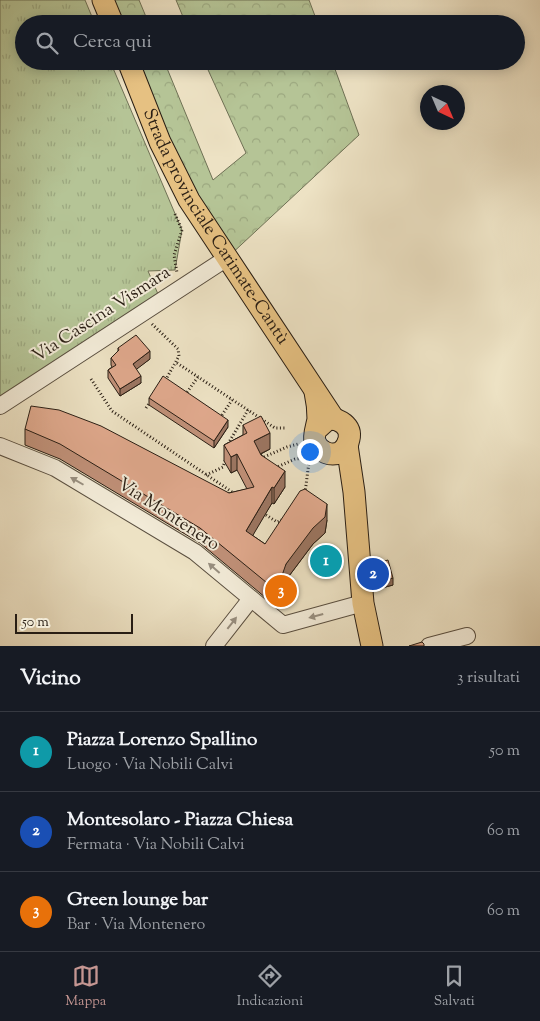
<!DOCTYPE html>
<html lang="it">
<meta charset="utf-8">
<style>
body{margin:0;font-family:"Sorts Mill Goudy",serif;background:#242831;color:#f1f3f6}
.compass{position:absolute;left:420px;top:85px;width:45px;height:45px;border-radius:50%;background:#171b24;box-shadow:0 2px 12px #0003;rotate:136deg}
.scale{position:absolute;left:15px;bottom:12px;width:118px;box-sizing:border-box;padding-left:5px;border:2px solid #291e14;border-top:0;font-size:14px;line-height:18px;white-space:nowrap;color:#291e14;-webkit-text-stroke:4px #f3ecd9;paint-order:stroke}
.you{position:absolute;left:309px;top:451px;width:18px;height:18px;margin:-12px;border:4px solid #fff;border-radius:50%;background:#1a73e8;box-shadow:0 0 0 8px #1a73e833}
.badge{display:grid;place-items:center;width:32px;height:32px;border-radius:50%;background:#c59692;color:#fff;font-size:16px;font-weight:700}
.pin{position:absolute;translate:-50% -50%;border:2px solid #fff;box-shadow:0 1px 5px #0006}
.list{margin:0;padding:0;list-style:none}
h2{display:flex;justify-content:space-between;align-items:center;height:65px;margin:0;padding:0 20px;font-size:21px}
h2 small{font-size:16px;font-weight:400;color:#9ea1a6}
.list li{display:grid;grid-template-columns:32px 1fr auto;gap:15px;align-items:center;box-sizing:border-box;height:80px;padding:0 20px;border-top:1px solid #363941}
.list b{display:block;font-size:19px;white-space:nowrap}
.list p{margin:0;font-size:16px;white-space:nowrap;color:#9ea1a6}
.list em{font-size:16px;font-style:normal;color:#9ea1a6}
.icon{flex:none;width:28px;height:28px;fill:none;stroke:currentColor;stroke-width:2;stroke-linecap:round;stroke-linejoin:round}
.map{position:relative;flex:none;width:540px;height:646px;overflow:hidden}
.search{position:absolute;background:#171b24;box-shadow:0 2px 12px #0003;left:15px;right:15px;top:15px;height:55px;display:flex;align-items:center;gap:12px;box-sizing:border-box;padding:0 18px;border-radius:28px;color:#9ea1a6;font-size:19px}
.sheet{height:305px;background:#171b24}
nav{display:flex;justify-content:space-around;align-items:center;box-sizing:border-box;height:70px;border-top:1px solid #363941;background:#171b24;font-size:14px;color:#9ea1a6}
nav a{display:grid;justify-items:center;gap:2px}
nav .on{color:#c59692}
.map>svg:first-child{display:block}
.grass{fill:url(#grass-tufts);stroke:#6f7155}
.forest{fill:url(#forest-crowns);stroke:#6f7155}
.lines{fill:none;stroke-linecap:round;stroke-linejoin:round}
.minor-casing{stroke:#5a4f40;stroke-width:18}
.major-casing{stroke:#291e14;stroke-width:23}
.path{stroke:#291e14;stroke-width:3;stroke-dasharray:1 2.5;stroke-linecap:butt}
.minor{stroke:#f3ecd9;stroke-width:16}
.major{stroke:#e6c182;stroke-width:21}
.wall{fill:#c09078;stroke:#291e14}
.shaded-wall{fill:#9c7662;stroke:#291e14}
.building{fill:#dfa88c;stroke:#291e14}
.oneway{fill:#988f80}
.labels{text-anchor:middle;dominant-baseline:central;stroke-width:4;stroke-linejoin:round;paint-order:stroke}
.street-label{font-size:18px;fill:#291e14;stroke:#f3ecd9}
</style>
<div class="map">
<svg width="540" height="646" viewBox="0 0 540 646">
<defs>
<pattern id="grass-tufts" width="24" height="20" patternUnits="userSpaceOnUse" patternTransform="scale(1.25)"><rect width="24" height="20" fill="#b5c496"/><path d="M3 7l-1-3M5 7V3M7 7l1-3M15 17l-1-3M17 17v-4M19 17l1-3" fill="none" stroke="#9ca880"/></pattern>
<pattern id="forest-crowns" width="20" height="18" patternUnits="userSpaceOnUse" patternTransform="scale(1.25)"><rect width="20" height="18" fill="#b5c496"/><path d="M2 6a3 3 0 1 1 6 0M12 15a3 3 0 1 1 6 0" fill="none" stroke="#9ca880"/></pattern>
</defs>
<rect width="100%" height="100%" fill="#ede2c4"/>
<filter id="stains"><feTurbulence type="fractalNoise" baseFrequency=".004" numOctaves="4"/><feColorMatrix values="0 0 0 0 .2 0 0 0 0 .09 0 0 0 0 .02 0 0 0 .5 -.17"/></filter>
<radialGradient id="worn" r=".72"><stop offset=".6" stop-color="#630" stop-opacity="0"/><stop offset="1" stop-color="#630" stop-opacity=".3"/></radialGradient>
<polygon class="grass" points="0,0 85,0 95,24 24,24 24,61 110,61 182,230 175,270 148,271 161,301 0,401"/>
<g class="forest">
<polygon points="103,0 139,0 149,24 113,24"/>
<polygon points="176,0 309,0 318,24 186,24"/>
<polygon points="128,61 164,61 213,180 246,153 204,61 332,61 359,135 227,258"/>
</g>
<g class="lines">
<defs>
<g id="minor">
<polyline points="0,406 227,258"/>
<polyline points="0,446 55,468 195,552 283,625 363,603"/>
<polyline points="214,646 250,600"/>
<polyline points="429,646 467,636"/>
</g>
<g id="major">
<polyline points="103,0 113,24"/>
<path id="s1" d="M128 61 160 142 189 200 334 419"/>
<path d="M315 392C317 401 318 409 318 419 317 426 313 435 315 442 319 452 331 457 341 452 345 449 348 445 349 439 352 426 339 418 328 419L317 429"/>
<polyline points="347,445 354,492 363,603 372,646"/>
</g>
</defs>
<use href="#minor" class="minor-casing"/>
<use href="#major" class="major-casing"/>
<g class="path">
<polyline points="175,214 182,230 174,255 177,273"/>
<polyline points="152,324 178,349 179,356 165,381"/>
<polyline points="177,363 275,428 285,428"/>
<polyline points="91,379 112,411 235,494"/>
<polyline points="185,395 198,377"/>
<polyline points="146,408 150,402"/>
<polyline points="220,418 232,400"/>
<polyline points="228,444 248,410"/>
<polyline points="264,457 287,447 298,444"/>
<polyline points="275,468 295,459 305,458"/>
<polyline points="206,475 223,467 226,458"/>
<polyline points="305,493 309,462"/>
<polyline points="263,513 277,522 284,519"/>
</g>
<use href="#minor" class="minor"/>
<use href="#major" class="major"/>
</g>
<g class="wall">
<polygon points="118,348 150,359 136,369 141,383 120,396 108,378 108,370 112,367 111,365 111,358 118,351"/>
<polygon points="149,398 228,427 214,448 149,405"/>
<polygon points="243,425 270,449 261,454 285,487 274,504 272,503 252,535 265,544 327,520 325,533 313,544 286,580 279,600 272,603 200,543 60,459 25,445 25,429 229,493 247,489 237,470 231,473 224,461 224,445 243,435"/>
<polygon points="374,564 393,585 378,589 374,571"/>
</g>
<g class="shaded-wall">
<polygon points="150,351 150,359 133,372 133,364"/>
<polygon points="141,376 141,383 120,396 120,389"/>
<polygon points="228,420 228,427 214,448 214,441"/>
<polygon points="270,433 270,449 254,457 254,441"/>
<polygon points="237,454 237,470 231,473 231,457"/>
<polygon points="285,471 285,487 274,504 274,488"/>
<polygon points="272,487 272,503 246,547 246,531"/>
<polygon points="327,504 327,520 325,533 313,544 286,580 279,600 272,603 272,587 286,564"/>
<polygon points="393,578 393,585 378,589 378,582"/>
</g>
<g class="building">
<polygon points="136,335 150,351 133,364 141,376 120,389 108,370 116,365 111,358 119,350 118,348"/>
<polygon points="163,376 228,420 214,441 149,398"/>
<polygon points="31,406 59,410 101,426 229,493 254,487 237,454 231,457 224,445 247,433 243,425 261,416 270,433 254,441 261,455 285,471 274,488 272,487 246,531 265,544 300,491 305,489 327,504 325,517 313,528 286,564 279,584 272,587 200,528 60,444 25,429"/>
<polygon points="388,560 393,578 378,582 374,564"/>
<polygon points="422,642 424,644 424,646 409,646"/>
</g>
<defs><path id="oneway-solid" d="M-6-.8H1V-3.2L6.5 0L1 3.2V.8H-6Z" transform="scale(1.25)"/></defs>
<g class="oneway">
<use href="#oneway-solid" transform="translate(77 481) rotate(-150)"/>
<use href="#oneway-solid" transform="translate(214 568) rotate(-139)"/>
<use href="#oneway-solid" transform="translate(316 616) rotate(165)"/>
<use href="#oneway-solid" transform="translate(232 623) rotate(-52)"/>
</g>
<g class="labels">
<g class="street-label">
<text stroke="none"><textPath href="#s1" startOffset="188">Strada provinciale Carimate-Cantù</textPath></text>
<text transform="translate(102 315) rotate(-33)">Via Cascina Vismara</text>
<text transform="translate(168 515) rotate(33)">Via Montenero</text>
</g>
</g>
<rect width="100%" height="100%" filter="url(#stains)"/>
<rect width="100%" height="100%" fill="url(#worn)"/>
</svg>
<svg class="compass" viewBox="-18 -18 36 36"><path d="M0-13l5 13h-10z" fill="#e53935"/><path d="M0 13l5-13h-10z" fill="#9ea1a6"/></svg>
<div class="scale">50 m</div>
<div class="you"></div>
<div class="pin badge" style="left:326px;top:561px;background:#0f9aa8">1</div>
<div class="pin badge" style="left:373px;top:574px;background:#1a4fb4">2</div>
<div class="pin badge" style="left:281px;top:591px;background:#e8710a">3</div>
<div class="search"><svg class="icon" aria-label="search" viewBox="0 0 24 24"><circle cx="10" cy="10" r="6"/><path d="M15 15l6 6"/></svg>Cerca qui</div>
</div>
<section class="sheet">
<h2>Vicino<small>3 risultati</small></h2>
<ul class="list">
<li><span class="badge" style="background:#0f9aa8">1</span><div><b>Piazza Lorenzo Spallino</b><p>Luogo · Via Nobili Calvi</p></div><em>50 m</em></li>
<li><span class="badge" style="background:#1a4fb4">2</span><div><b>Montesolaro - Piazza Chiesa</b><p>Fermata · Via Nobili Calvi</p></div><em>60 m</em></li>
<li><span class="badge" style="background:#e8710a">3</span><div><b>Green lounge bar</b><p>Bar · Via Montenero</p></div><em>60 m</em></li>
</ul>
</section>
<nav>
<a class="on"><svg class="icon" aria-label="map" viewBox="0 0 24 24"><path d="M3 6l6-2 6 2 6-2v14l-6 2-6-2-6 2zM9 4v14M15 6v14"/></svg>Mappa</a>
<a><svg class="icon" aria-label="directions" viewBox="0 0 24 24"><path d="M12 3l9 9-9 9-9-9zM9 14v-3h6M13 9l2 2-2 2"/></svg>Indicazioni</a>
<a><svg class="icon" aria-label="saved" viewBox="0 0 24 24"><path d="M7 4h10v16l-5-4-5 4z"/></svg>Salvati</a>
</nav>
